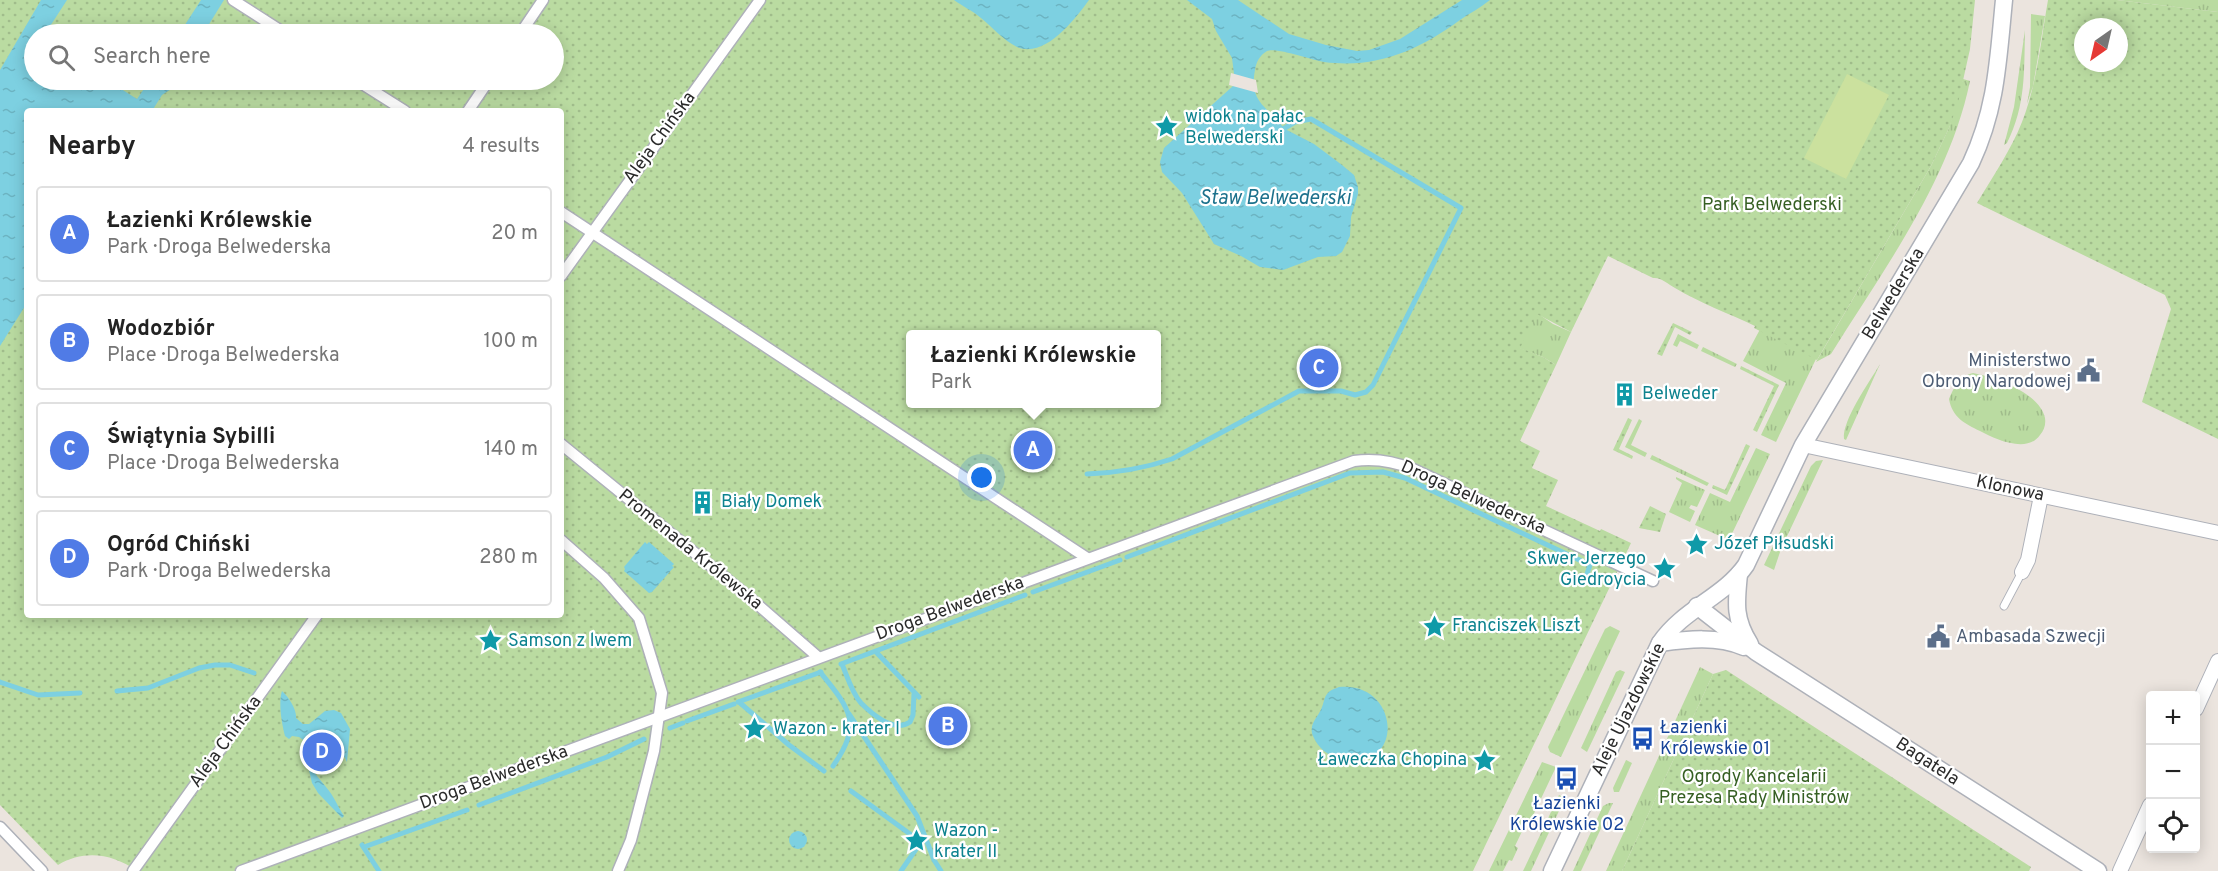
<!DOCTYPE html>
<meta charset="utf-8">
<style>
body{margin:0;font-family:Overpass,sans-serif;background:#f2f2f2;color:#222}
.controls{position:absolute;right:18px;bottom:18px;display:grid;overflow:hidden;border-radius:6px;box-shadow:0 3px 15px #0003}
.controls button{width:54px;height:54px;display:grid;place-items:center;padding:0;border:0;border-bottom:2px solid #e0e0e0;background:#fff;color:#222;font:30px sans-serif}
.compass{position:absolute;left:2074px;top:18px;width:54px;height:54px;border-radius:50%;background:#fff;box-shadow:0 3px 15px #0003;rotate:214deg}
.you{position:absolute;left:982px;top:478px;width:21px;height:21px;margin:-15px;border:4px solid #fff;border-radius:50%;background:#1a73e8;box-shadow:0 0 0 9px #1a73e833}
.badge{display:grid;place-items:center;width:39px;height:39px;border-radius:50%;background:#507be6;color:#fff;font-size:20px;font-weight:700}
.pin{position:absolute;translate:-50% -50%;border:3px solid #fff;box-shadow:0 2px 6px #0006}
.popup{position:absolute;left:906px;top:330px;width:255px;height:78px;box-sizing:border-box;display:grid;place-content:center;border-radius:6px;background:#fff;filter:drop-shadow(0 2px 4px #0005);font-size:20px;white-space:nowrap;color:#767676}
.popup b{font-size:22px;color:#222}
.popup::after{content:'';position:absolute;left:50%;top:100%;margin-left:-12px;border:12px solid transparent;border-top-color:#fff}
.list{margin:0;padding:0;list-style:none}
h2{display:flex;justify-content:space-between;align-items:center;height:78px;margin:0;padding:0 24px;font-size:26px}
h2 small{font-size:20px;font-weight:400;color:#767676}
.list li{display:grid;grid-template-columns:39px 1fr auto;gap:18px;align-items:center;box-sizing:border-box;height:96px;margin:0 12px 12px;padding:0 12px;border:2px solid #e0e0e0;border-radius:6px}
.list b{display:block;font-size:22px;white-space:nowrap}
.list p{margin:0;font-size:20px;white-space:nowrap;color:#767676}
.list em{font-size:20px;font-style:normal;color:#767676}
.icon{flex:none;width:33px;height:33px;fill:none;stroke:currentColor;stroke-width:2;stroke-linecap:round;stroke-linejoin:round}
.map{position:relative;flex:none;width:2218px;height:871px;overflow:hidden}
.search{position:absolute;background:#fff;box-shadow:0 3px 15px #0003;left:24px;top:24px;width:540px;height:66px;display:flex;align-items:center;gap:15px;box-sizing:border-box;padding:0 21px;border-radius:33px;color:#767676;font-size:22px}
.panel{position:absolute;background:#fff;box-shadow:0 3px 15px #0003;left:24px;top:108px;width:540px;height:510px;border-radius:6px}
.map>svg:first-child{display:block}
.grass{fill:url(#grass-tufts)}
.park{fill:url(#park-dots);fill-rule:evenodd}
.pitch{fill:#cbe19e}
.water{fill:url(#water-ripples)}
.pier{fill:#ebe4de}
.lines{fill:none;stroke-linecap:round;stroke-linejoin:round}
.stream{stroke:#7dd0e1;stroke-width:5}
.service-casing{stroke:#aeb1b9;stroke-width:9}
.pedestrian-casing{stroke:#aeb1b9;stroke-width:13}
.minor-casing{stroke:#aeb1b9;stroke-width:16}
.tertiary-casing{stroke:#aeb1b9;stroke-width:19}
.service{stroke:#fff;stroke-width:7}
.pedestrian{stroke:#fff;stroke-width:10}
.minor{stroke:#fff;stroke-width:14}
.tertiary{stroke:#fff;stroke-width:16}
.labels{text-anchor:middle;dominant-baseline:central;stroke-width:4.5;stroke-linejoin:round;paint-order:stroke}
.culture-label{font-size:18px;fill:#0d838f;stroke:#fff;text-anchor:start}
.street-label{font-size:18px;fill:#2a2a2a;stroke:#fff}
.park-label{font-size:18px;fill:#355f22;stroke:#fff}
.service-label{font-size:18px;fill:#4e5e75;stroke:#fff;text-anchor:end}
.transit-label{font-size:18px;fill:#164399;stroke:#fff;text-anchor:start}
.water-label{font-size:20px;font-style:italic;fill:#1c718c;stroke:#fff}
</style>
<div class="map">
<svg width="2218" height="871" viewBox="0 0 2218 871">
<defs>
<pattern id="grass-tufts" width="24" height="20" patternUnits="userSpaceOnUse" patternTransform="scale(1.5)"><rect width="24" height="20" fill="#badba1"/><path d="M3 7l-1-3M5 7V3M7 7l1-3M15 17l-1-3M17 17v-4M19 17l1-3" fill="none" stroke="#a0bc8b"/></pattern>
<pattern id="park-dots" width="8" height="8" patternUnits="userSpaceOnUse" patternTransform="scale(1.5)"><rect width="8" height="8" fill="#badba1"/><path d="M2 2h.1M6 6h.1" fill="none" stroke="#a0bc8b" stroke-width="1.8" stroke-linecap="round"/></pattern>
<pattern id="water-ripples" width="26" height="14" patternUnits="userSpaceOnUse" patternTransform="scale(1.5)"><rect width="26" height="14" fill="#7dd0e1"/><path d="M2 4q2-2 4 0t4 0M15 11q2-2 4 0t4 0" fill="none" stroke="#6cb3c1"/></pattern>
</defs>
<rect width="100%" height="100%" fill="#ebe4de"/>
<g class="grass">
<polygon points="2117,0 2218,0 2218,12"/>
<polygon points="2031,14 2045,16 2033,86 2027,104 2030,87"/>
<path d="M2025 30C2024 72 2026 105 2007 143L2004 145 2014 107Z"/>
<path d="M1963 79 1970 81C1949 182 1885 267 1831 354L1816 362 1931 166 1949 128Z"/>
<polygon points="1537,313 1553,324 1571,332 1556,365 1543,357 1511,345"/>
<polygon points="1765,320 1816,359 1776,442 1761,435 1786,383 1743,361"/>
<polygon points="1678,334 1699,345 1697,349 1680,341 1677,347 1673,345"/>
<polygon points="1703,347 1737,364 1735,367 1701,351"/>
<path d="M1880 364 1846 440 1844 439C1842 420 1869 383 1880 364Z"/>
<path d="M1973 373C1995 377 2040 393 2045 418 2046 425 2044 430 2040 435 2027 454 1995 439 1980 431 1965 424 1952 417 1949 399 1955 386 1958 377 1973 373Z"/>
<polygon points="1639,419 1642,421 1631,445 1647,453 1645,457 1625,447"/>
<polygon points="1756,448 1770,454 1729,540 1695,525 1710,493 1730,502"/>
<polygon points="1652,455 1709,483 1707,486 1650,459"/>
<polygon points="1823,460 1781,549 1774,570 1764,565 1811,466 1816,461"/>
<polygon points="1676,477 1705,490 1697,507 1691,505 1689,508 1695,511 1690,522 1669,512 1682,483 1676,479"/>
<polygon points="1610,626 1620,631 1561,757 1550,752 1548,747 1605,629"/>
<polygon points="1700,667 1713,674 1622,871 1606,871"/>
<polygon points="1620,670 1625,672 1587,752 1581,748 1616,672"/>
<polygon points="1626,760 1632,763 1619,792 1614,792 1613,788"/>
<polygon points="1542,762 1556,767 1529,824 1526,823 1515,846 1518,848 1512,861 1509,860 1503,871 1489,871"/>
<polygon points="1559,795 1565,798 1531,871 1523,871"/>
<polygon points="1609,803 1613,803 1581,871 1573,871 1603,806"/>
</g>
<g class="park">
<path d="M0 0H1975L1970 49 1958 103 1949 128 1931 166 1817 360 1754 328 1755 326C1730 314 1700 303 1675 288 1668 284 1661 277 1653 278L1608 256 1571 332 1537 314 1520 348 1543 357 1556 365 1520 441 1540 451 1532 468 1558 480 1546 506 1600 531 1601 529 1631 543 1473 871H137C113 854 85 849 58 865L0 805ZM34 34H554V80H34ZM27 111H561V615H27ZM910 334H1156V404H910Z"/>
<path d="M2048 0H2117L2218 12V439L2142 402 2171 309 2165 295 1977 203C1993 176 2011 150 2022 122 2037 84 2041 40 2048 0ZM2083 27H2119V63H2083Z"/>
<polygon points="1673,323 1692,332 1690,335 1675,327 1662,356 1657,354"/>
<polygon points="1741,366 1779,385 1757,432 1753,430 1774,386 1740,369"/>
<polygon points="1628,418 1632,420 1619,449 1633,456 1632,459 1613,450"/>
<polygon points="1746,444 1750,446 1727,495 1712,488 1713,485 1725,490"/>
<polygon points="1650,506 1666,514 1660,532 1639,528"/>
<polygon points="1726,670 2031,867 2029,871 1622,871 1713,674"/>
</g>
<polygon class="pitch" points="1847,74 1889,95 1846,179 1804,158"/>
<g class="water">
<polygon points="41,0 67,0 45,34 34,34 34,80 107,80 137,99 150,80 177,80 171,89 162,95 152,111 27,111 27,303 0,346 0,70"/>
<polygon points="201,0 224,0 203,34 179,34"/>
<path d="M954 0H1089C1075 19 1045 59 1017 47 1003 40 992 27 981 18 973 11 962 6 954 0Z"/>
<path d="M1187 0H1238L1289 34 1326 45 1357 51 1369 50 1400 39 1462 0H1490C1480 8 1470 13 1460 20 1419 50 1377 69 1324 62 1312 60 1276 47 1267 51 1260 55 1256 62 1255 70 1249 102 1266 105 1283 127L1282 129H1285L1314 144 1342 165 1354 175 1358 187V194L1351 217 1350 236 1342 252 1336 256 1318 257 1283 270 1260 267 1241 256 1214 244 1182 193 1162 172 1160 162 1164 148 1233 86 1234 74 1232 58 1216 31 1212 19Z"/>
<polygon points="645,542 647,544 649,542 674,564 672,566 674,567 652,592 649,593 624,571 625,569 624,567"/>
<path d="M1339 687C1401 681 1406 774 1341 759 1328 756 1318 748 1313 736 1308 724 1318 718 1322 707 1324 702 1324 698 1327 694 1330 690 1334 689 1339 687Z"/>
<path d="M282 691C289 697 297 710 296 718L303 724H309L325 711 334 710 341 713 350 729 347 762C341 746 328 747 313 750 309 770 314 772 326 787 334 796 338 807 344 816L342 818 318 793 312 783 308 766 309 744 299 737 292 736 289 739 285 736C282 725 278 703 282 691Z"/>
<circle cx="798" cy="840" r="9"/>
</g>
<polygon class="pier" points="1231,73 1256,80 1258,93 1229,85"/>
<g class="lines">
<g class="stream">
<path d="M1087 474C1115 473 1145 468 1172 459L1299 391H1341L1355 395 1366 392 1373 385 1461 208 1311 119 1295 122 1278 132"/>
<polyline points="1127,557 1350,473 1383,472 1405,478 1590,565 1586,577"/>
<polyline points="1033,592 1120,560"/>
<polyline points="876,652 919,697"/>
<polyline points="841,664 1025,595"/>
<path d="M842 664C847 676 852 693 861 703 872 714 894 733 910 722L913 715 914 694"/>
<path d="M820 672C850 709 863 723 833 766"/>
<polyline points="0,682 38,695 80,693"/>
<polyline points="117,691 148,688 199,668 215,665 230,665 254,673"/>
<polyline points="738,702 821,672"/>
<polyline points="739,702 789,745 824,771"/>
<polyline points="849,714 917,816 934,860 941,871"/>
<polyline points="687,721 734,704"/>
<polyline points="670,728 683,723"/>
<polyline points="851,791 921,842 901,871"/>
<polyline points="479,805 607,757 644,739"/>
<polyline points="362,845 379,871"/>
<polyline points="364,847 467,810"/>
</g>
<defs>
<polyline id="service" points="2004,606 2022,572"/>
<g id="pedestrian">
<polyline points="233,0 286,34"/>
<polyline points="520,34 543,0"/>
<polyline points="356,80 405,111"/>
<polyline points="468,111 489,80"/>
<polyline points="561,212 1087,558"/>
<polyline points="561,276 760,0"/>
<polyline points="561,444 749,597 818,657"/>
<polyline points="561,540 604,578 639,618 662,693 654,751 639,809 631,840 618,871"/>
<polyline points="0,827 42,871"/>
<polyline points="133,871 317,615"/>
<path d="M241 871 1354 461C1375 458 1393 461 1413 469L1653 581"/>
</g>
<g id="minor">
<polyline points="1803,445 2218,533"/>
<polyline points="2022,572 2028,560 2041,496"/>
<polyline points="2196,709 2218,661"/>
<polyline points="2120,871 2150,805"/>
</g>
<g id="tertiary">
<path d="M1739 574C1736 603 1734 619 1750 644"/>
<polyline points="1697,606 1756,652 2098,871"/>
<path d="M1660 643C1689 639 1717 636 1744 647"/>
<path d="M1552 871 1660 643C1683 609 1724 597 1746 565L1803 445 1971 163C1997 107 1998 60 2004 0"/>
</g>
</defs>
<use href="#service" class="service-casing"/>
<use href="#pedestrian" class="pedestrian-casing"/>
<use href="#minor" class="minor-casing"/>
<use href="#tertiary" class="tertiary-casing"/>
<use href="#service" class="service"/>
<use href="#pedestrian" class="pedestrian"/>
<use href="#minor" class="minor"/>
<use href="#tertiary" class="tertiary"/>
</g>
<defs>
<symbol id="sight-bare" viewBox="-9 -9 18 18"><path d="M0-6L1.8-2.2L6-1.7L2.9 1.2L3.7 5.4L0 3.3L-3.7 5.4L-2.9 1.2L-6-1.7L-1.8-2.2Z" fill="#0f9aa8" stroke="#fff" stroke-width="2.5" paint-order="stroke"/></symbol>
<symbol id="civic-bare" viewBox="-9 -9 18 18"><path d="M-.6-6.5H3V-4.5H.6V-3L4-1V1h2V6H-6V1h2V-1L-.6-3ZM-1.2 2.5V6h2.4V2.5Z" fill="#5c6f8a" stroke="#fff" stroke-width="2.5" paint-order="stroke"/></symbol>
<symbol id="building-bare" viewBox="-9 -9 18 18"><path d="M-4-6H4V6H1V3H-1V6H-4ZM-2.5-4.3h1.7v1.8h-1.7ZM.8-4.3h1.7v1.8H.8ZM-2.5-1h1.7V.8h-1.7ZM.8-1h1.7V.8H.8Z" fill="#0f9aa8" stroke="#fff" stroke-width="2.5" paint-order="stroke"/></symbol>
<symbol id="bus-bare" viewBox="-9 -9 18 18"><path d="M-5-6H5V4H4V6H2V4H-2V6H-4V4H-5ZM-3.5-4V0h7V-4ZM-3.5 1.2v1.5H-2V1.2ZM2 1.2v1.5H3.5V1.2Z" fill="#1a4fb4" stroke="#fff" stroke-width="2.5" paint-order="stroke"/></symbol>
</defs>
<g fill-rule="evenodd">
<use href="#sight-bare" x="1150" y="110" width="33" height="33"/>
<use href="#civic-bare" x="2072" y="354" width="33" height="33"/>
<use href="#building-bare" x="1608" y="378" width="33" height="33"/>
<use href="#building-bare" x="686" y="486" width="33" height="33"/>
<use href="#sight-bare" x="1680" y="528" width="33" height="33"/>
<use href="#sight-bare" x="1648" y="552" width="33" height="33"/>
<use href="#sight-bare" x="1418" y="610" width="33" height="33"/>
<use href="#civic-bare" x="1922" y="620" width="33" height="33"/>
<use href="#sight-bare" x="474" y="624" width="33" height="33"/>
<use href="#sight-bare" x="738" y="712" width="33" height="33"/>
<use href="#bus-bare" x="1626" y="722" width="33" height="33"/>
<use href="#sight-bare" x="1468" y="744" width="33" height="33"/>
<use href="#bus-bare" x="1550" y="762" width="33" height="33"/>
<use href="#sight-bare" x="900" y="824" width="33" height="33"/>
</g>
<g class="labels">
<g class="culture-label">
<text x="1185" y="117">widok na pałac<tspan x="1185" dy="21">Belwederski</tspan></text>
<text x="1642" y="394">Belweder</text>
<text x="721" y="502">Biały Domek</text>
<text x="1714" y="544">Józef Piłsudski</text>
<text x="1646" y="559" text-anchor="end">Skwer Jerzego<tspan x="1646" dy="21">Giedroycia</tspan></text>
<text x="1452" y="626">Franciszek Liszt</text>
<text x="508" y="641">Samson z lwem</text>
<text x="773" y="729">Wazon - krater I</text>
<text x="1467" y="760" text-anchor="end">Ławeczka Chopina</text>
<text x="934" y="831">Wazon -<tspan x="934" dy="21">krater II</tspan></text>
</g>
<g class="street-label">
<text transform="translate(660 138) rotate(-54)">Aleja Chińska</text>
<text transform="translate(1894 294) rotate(-59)">Belwederska</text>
<text transform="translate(2010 489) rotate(12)">Klonowa</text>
<text transform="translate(1473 498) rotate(24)">Droga Belwederska</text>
<text transform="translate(690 550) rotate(39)">Promenada Królewska</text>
<text transform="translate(950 609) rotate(-20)">Droga Belwederska</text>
<text transform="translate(1629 710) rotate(-64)">Aleje Ujazdowskie</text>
<text transform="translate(226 742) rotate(-54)">Aleja Chińska</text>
<text transform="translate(1927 762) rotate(33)">Bagatela</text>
<text transform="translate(494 778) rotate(-20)">Droga Belwederska</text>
</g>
<g class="park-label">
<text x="1772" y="205">Park Belwederski</text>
<text x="1754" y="777">Ogrody Kancelarii<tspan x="1754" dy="21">Prezesa Rady Ministrów</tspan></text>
</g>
<g class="service-label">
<text x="2071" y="361">Ministerstwo<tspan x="2071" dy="21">Obrony Narodowej</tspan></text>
<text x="1956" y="637" text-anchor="start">Ambasada Szwecji</text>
</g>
<g class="transit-label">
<text x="1660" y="728">Łazienki<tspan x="1660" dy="21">Królewskie 01</tspan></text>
<text x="1567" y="804" text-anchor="middle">Łazienki<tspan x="1567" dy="21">Królewskie 02</tspan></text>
</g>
<g class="water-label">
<text x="1275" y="199">Staw Belwederski</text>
</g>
</g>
</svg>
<div class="controls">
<button>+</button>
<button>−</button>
<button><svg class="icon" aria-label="locate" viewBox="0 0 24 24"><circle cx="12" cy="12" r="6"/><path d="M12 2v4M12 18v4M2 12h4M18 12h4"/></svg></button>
</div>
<svg class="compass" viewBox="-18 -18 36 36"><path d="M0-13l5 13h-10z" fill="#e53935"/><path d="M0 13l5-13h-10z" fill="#767676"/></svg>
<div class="you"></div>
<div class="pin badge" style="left:1033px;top:450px">A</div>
<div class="popup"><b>Łazienki Królewskie</b>Park</div>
<div class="pin badge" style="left:948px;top:726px">B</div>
<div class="pin badge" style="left:1319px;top:368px">C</div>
<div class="pin badge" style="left:322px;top:752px">D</div>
<div class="search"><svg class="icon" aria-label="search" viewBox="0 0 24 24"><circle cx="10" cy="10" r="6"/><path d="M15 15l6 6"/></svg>Search here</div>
<section class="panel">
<h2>Nearby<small>4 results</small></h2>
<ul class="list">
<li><span class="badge">A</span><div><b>Łazienki Królewskie</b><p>Park · Droga Belwederska</p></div><em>20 m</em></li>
<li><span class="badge">B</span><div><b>Wodozbiór</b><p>Place · Droga Belwederska</p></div><em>100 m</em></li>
<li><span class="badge">C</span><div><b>Świątynia Sybilli</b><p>Place · Droga Belwederska</p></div><em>140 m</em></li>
<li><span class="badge">D</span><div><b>Ogród Chiński</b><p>Park · Droga Belwederska</p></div><em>280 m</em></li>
</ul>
</section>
</div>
